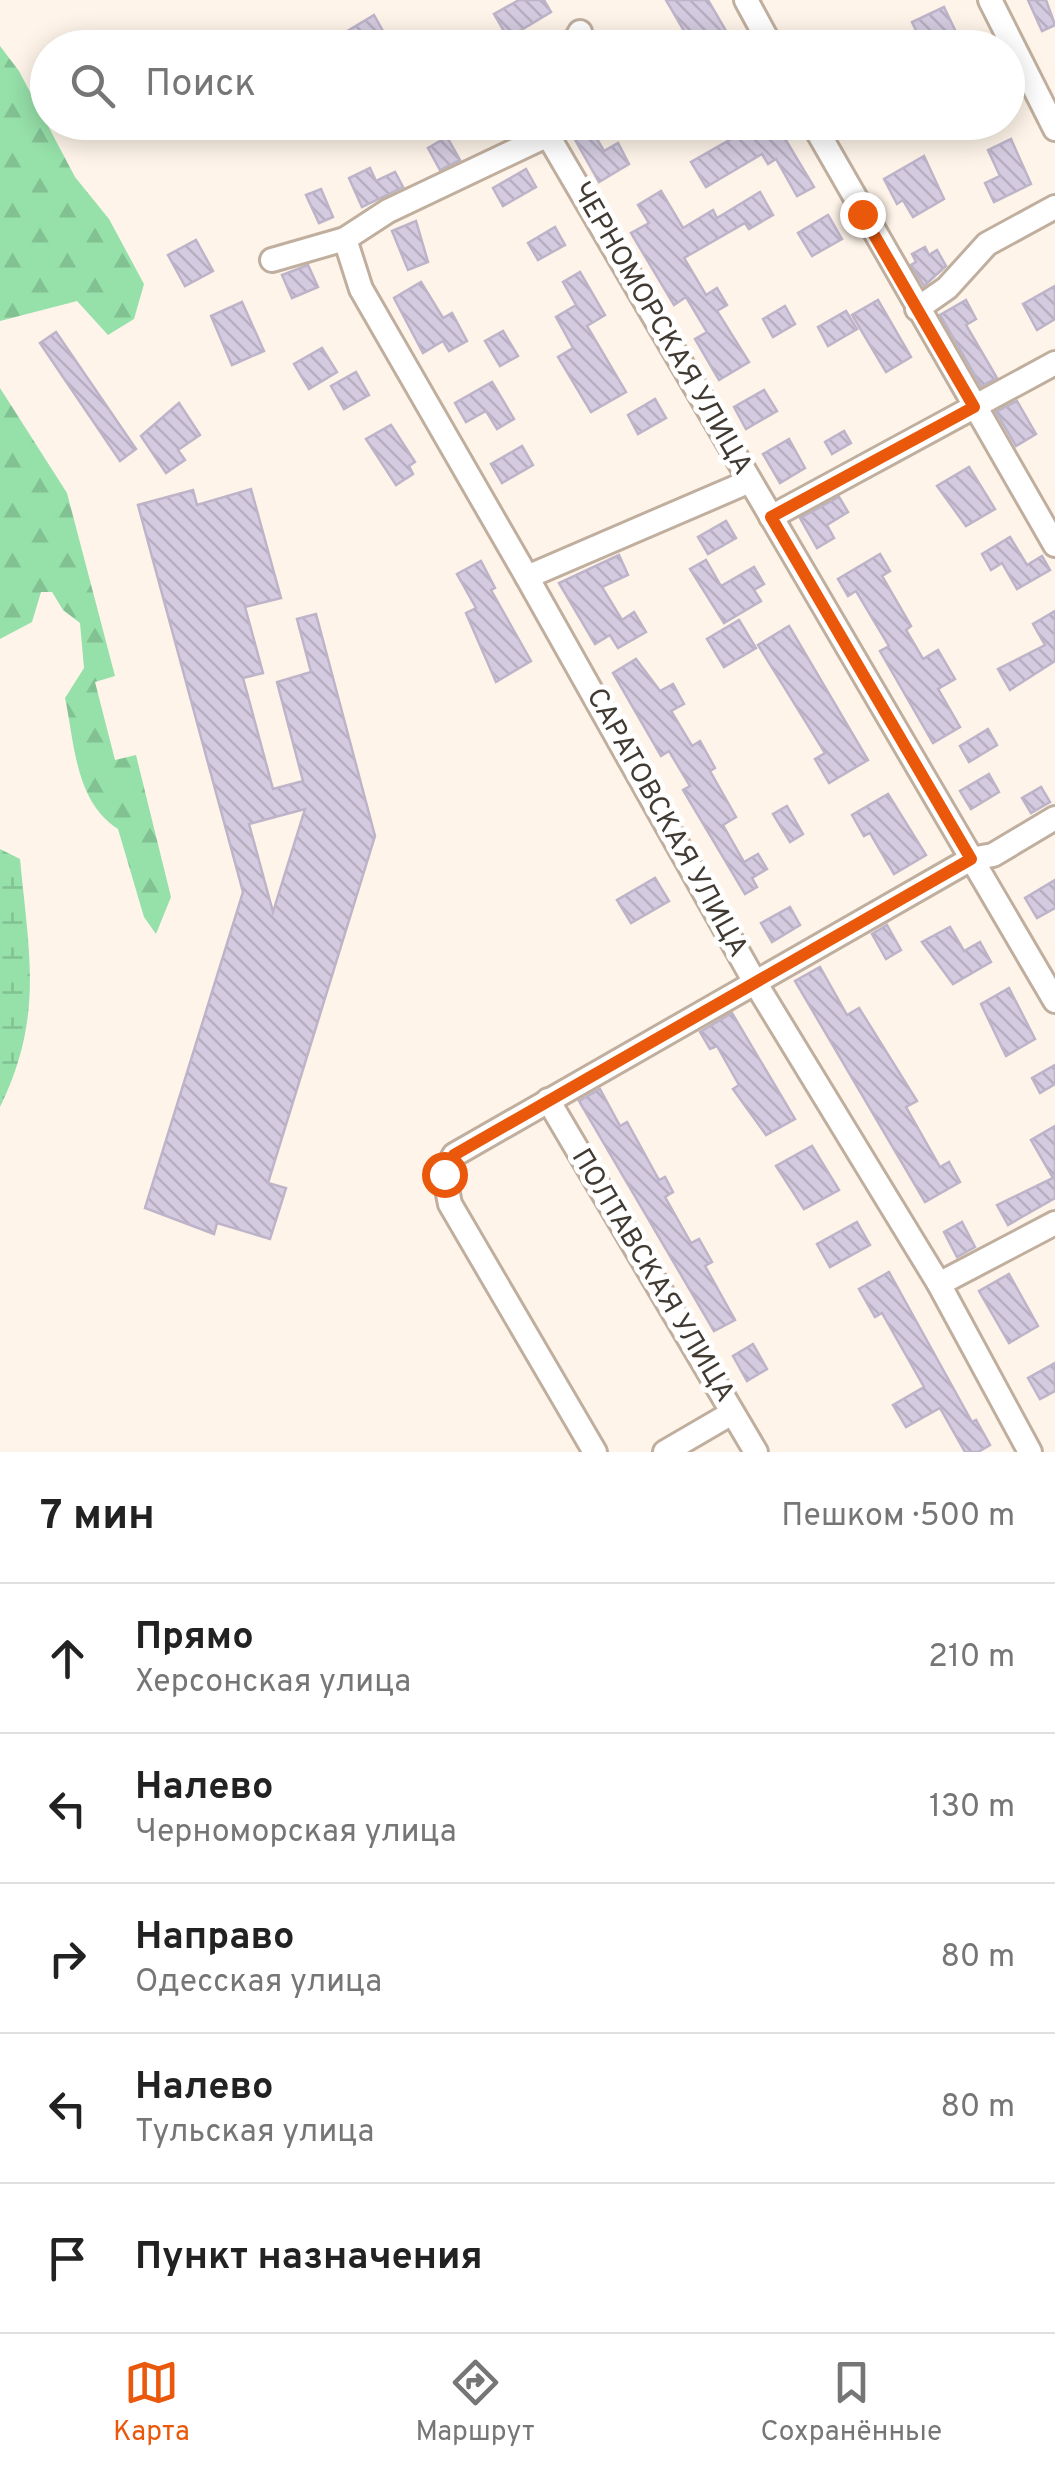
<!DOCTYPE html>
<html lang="ru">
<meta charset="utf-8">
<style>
body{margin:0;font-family:Overpass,sans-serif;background:#f6f6f6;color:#222}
.stop{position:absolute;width:30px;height:30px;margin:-22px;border:8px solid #ea580c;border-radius:50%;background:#fff}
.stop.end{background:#ea580c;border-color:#fff;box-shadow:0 2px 10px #0008}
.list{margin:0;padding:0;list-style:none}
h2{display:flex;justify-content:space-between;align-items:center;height:130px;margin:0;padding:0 40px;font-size:42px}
h2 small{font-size:32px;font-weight:400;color:#767676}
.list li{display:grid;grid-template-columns:65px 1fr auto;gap:30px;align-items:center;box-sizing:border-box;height:150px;padding:0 40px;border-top:2px solid #e0e0e0}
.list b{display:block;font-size:38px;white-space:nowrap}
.list p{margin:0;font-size:32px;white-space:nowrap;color:#767676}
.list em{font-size:32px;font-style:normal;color:#767676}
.icon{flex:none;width:55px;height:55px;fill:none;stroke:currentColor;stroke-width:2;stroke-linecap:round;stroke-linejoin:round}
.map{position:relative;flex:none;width:1055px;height:1452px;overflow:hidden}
.search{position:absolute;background:#fff;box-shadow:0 5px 25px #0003;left:30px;right:30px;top:30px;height:110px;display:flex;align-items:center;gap:25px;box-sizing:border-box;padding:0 35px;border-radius:55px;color:#767676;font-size:38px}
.sheet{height:880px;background:#fff}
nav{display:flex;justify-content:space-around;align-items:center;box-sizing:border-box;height:140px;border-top:2px solid #e0e0e0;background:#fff;font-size:28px;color:#767676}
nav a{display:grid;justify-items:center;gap:5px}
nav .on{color:#ea580c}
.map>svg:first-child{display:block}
.forest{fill:url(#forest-firs)}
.wetland{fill:url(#wetland-marsh)}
.building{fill:url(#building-back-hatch);stroke:#bdb4c9;stroke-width:2.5;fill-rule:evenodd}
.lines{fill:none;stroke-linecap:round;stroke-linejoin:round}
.minor-casing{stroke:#c0af9e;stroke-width:28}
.minor{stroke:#fff;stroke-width:22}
.route{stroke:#ea580c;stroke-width:12}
.labels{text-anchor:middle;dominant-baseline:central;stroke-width:10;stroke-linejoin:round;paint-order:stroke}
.street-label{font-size:28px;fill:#413a33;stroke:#fff}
</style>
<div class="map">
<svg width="1055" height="1452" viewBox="0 0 1055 1452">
<defs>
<pattern id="forest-firs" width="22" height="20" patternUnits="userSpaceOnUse" patternTransform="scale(2.5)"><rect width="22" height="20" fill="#96e0a9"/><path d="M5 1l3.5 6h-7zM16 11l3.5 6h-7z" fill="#82c192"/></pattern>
<pattern id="wetland-marsh" width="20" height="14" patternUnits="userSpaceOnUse" patternTransform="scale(2.5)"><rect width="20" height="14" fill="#96e0a9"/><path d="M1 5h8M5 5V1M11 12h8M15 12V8" fill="none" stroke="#82c192"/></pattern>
<pattern id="building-back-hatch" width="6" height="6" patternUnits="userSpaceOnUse" patternTransform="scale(2.5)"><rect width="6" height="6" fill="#d4cbe0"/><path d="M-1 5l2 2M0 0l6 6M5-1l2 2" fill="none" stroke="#b7afc1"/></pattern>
</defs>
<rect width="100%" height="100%" fill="#fef4e9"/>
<g class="forest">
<polygon points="0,46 19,71 75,177 109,219 144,284 134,319 108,335 77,301 0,321"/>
<path d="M0 388 67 493 115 676 95 682 115 760 136 755 171 897 156 934 144 917 118 829C75 801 75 745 65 698L84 668 80 623 63 610 52 592H41L32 622 0 639Z"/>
</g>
<path class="wetland" d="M0 849 20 859C29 954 44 1017 0 1107Z"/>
<g class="building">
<polygon points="519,0 544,0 551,12 508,38 494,14"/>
<polygon points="666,0 708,0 736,48 694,48"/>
<polygon points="1028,0 1046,0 1055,25 1042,31"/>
<polygon points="944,7 955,30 967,48 944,48 937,33 921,41 912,22"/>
<polygon points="374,15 388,40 376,48 356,48 346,32"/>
<polygon points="565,122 587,122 604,151 618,143 629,164 599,182"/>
<polygon points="739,122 775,122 814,187 797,196 776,159 768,164 762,154 706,187 691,162 745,131"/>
<polygon points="447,137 460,160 440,170 428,148"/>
<polygon points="1011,139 1031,184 994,202 985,183 1000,176 988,150"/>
<polygon points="924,156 944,199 913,217 903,200 897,204 884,179"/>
<polygon points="370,168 376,181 395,172 403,187 362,207 349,178"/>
<polygon points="526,169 536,187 503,206 493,188"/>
<polygon points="321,189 333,217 319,223 306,195"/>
<polygon points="661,191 683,228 713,210 717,218 760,192 773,215 749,229 745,223 684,258 706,295 717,288 727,305 717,311 749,362 719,380 695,339 707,332 686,297 674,305 631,233 649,223 638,205"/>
<polygon points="828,215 842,239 812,256 798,233"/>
<polygon points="416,221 428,262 408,270 392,231"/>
<polygon points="555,227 565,245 538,260 528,243"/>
<polygon points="196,240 213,271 185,286 168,255"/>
<polygon points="925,247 929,255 937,250 946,266 924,286 911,265 916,262 912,254"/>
<polygon points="308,265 318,287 292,298 282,275"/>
<polygon points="580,272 605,315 587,326 626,392 591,412 558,357 573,348 556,317 576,305 563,282"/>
<polygon points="421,282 443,318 452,313 467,341 449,351 443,341 423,353 394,298"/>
<polygon points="1055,286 1055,319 1037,330 1023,304"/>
<polygon points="878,300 911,357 886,372 852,315"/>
<polygon points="966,300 976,319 966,325 997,378 981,386 940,315"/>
<polygon points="242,302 264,351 232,365 211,316"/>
<polygon points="785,306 795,324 773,337 763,319"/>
<polygon points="846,311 857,329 828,346 818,327"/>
<polygon points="503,331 518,356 500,366 485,341"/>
<polygon points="56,332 136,449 120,461 40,343"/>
<polygon points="322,348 337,372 309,389 294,364"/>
<polygon points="356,372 369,395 344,409 331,386"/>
<polygon points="492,382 514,419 497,429 486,411 466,422 455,403"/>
<polygon points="764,390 777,411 746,429 734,407"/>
<polygon points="655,399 666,418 638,434 628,415"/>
<polygon points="1017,401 1036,434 1016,446 996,412"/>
<polygon points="179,403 200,435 178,450 185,460 166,473 141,436"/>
<polygon points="391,425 415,462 409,466 413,474 396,485 366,439"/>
<polygon points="844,431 851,443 832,454 825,442"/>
<polygon points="789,439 805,468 780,483 763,454"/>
<polygon points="522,446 533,465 502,483 491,464"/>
<polygon points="969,467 995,509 966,526 937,486"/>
<path d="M251 489 281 598 245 607 263 673 243 678 273 789 303 781 277 682 311 672 297 619 316 614 375 836 268 1183 286 1188 270 1239 217 1223 214 1234 145 1208 243 892 138 505 193 490 197 505ZM305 809 273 912 249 824Z"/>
<polygon points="839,497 848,512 827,525 834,538 817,548 800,518"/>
<polygon points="726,521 736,538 708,554 698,537"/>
<polygon points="1010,537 1027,565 1042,556 1050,570 1017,589 1002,563 991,570 982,554"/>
<polygon points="880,554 890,571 882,576 911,626 906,630 923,659 938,650 955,679 938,689 960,727 933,743 880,651 889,646 856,591 848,596 838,579"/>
<polygon points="619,555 628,575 602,587 622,620 634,612 646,632 618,648 610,635 595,644 559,583"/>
<polygon points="706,560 721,586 754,567 764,584 754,590 761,601 724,623 690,569"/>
<polygon points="481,561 495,588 491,590 531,661 496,682 466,613 476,608 457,574"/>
<polygon points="1055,611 1055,661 1010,690 998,669 1045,645 1033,624"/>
<polygon points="739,620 756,648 724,667 707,639"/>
<polygon points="789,626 868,760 829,783 815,759 825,753 758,645"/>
<polygon points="636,659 660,691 673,684 684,704 671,711 692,746 700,741 715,768 710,771 736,817 723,825 744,862 758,854 767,869 752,878 757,887 745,894 683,790 690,786 669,751 661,756 613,673"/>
<polygon points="988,729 997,745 969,762 960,746"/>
<polygon points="989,774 999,792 971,809 960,791"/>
<polygon points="1041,787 1050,802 1031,813 1022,798"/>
<polygon points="888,794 926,855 894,874 870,833 864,836 852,815"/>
<polygon points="787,806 803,834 790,842 773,814"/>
<polygon points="655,878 669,901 631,923 617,900"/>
<polygon points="1055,880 1055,908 1037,918 1025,898"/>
<polygon points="790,907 800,925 772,942 761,923"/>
<polygon points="887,925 901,950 886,959 872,934"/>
<polygon points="950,927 964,951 980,942 991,962 953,984 922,942"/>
<polygon points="820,967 847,1015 859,1008 917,1101 906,1107 940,1167 949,1162 960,1182 925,1202 795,981"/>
<polygon points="1009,988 1035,1039 1006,1056 981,1004"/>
<polygon points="732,1013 795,1119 766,1135 733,1089 739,1085 717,1046 710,1049 700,1032"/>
<polygon points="1055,1065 1055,1084 1040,1093 1032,1078"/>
<polygon points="600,1089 620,1126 627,1122 659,1180 665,1177 673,1192 665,1197 691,1243 699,1239 712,1262 705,1266 735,1320 714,1331 579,1101"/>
<polygon points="1055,1126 1055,1198 1008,1225 997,1205 1053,1178 1031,1140"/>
<polygon points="812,1146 839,1190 804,1209 776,1166"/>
<polygon points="857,1222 870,1245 830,1267 817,1244"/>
<polygon points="962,1222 975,1247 957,1257 944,1232"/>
<polygon points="889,1272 972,1422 976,1420 990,1445 978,1452 965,1452 940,1408 906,1427 893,1405 924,1387 882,1313 875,1317 859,1289"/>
<polygon points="1009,1274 1038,1326 1009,1343 979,1291"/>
<polygon points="753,1344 767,1369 747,1381 733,1356"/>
<polygon points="1055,1363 1055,1391 1040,1399 1028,1378"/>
</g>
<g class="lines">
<defs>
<g id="minor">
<polyline points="746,0 772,48"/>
<polyline points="990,0 1055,129"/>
<polyline points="571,48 580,32"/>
<polyline points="540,122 1055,1001"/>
<polyline points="812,122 1055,545"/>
<polyline points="345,239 361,289 527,577 756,984 939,1284 1030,1452"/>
<polyline points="272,260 345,239 388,211 548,135"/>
<polyline points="917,309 947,288 987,244 1055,207"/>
<polyline points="771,517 1055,363"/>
<polyline points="527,577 750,481"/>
<polyline points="548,1100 756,1452"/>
<polyline points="939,1284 1055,1223"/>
<polyline points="595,1452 450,1204 444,1174 454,1155 971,859 993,855 1055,818"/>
<polyline points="665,1452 732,1413"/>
</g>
</defs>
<use href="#minor" class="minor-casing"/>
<use href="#minor" class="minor"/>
</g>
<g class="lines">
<polyline class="route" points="444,1174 454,1155 971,859 771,517 974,407 862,214"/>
</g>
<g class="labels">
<g class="street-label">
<text transform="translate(661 329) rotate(60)">ЧЕРНОМОРСКАЯ УЛИЦА</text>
<text transform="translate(666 823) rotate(61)">САРАТОВСКАЯ УЛИЦА</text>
<text transform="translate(652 1276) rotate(59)">ПОЛТАВСКАЯ УЛИЦА</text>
</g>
</g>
</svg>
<div class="stop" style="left:444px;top:1174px"></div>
<div class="stop end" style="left:862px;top:214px"></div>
<div class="search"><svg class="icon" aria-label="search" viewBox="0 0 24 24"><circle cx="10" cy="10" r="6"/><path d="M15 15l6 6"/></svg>Поиск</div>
</div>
<section class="sheet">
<h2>7 мин<small>Пешком · 500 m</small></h2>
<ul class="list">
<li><svg class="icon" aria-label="ahead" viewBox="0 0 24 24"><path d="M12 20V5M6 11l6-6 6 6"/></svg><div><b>Прямо</b><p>Херсонская улица</p></div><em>210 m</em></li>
<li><svg class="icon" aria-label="left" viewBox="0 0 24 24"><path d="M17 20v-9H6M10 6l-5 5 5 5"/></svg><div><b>Налево</b><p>Черноморская улица</p></div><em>130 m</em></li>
<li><svg class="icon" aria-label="right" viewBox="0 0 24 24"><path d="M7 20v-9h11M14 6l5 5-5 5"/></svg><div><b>Направо</b><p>Одесская улица</p></div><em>80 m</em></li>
<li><svg class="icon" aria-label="left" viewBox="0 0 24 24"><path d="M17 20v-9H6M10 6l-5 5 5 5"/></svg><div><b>Налево</b><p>Тульская улица</p></div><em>80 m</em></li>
<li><svg class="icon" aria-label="arrive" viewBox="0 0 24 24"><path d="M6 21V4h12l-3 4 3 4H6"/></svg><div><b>Пункт назначения</b></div></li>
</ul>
</section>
<nav>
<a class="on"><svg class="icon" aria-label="map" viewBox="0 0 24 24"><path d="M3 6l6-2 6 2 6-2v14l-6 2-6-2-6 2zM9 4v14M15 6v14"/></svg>Карта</a>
<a><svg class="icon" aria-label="directions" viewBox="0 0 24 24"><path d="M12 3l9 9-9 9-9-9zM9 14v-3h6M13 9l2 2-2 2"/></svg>Маршрут</a>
<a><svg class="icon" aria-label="saved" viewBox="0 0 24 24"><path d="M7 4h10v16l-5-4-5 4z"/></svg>Сохранённые</a>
</nav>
